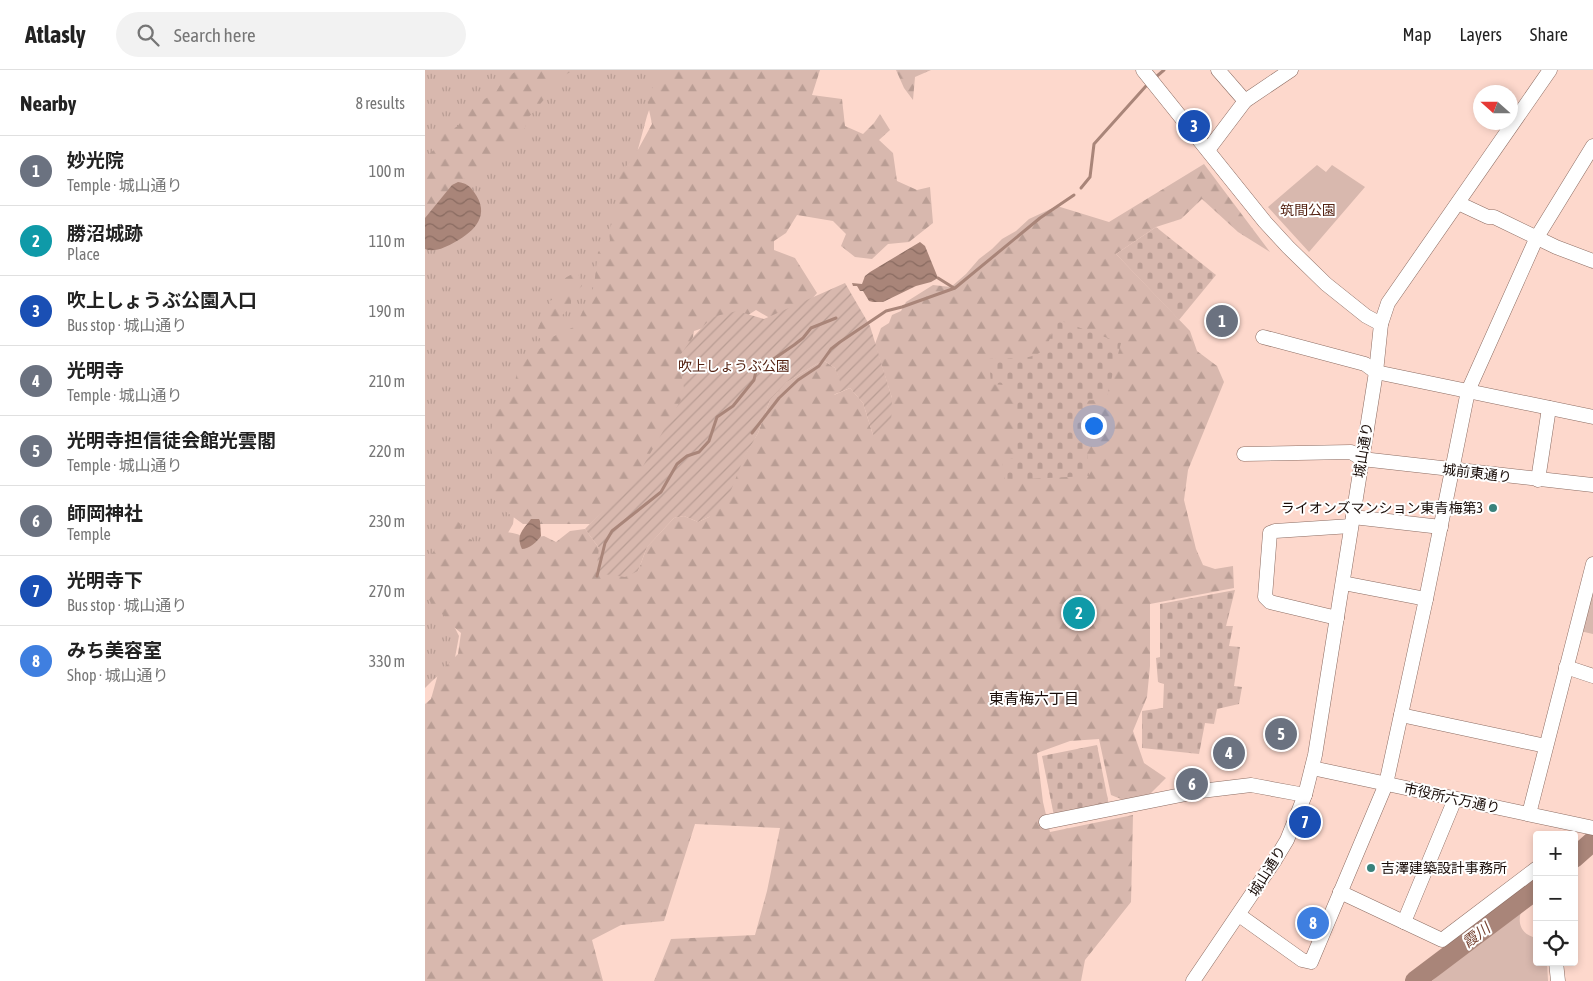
<!DOCTYPE html>
<meta charset="utf-8">
<style>
body{margin:0;font-family:"Asap Condensed","Noto Sans JP",sans-serif;background:#f2f2f2;color:#222}
.controls{position:absolute;right:15px;bottom:15px;display:grid;overflow:hidden;border-radius:5px;box-shadow:0 2px 8px #0003}
.controls button{width:45px;height:45px;display:grid;place-items:center;padding:0;border:0;border-bottom:1px solid #e0e0e0;background:#fff;color:#222;font:25px sans-serif}
.compass{position:absolute;left:1048px;top:15px;width:45px;height:45px;border-radius:50%;background:#fff;box-shadow:0 2px 8px #0003;rotate:291deg}
.you{position:absolute;left:668px;top:355px;width:18px;height:18px;margin:-12px;border:4px solid #fff;border-radius:50%;background:#1a73e8;box-shadow:0 0 0 8px #1a73e833}
.badge{display:grid;place-items:center;width:32px;height:32px;border-radius:50%;background:#3a827c;color:#fff;font-size:16px;font-weight:700}
.pin{position:absolute;translate:-50% -50%;border:2px solid #fff;box-shadow:0 1px 5px #0006}
.list{margin:0;padding:0;list-style:none}
h2{display:flex;justify-content:space-between;align-items:center;height:65px;margin:0;padding:0 20px;font-size:21px}
h2 small{font-size:16px;font-weight:400;color:#767676}
.list li{display:grid;grid-template-columns:32px 1fr auto;gap:15px;align-items:center;box-sizing:border-box;height:70px;padding:0 20px;border-top:1px solid #e0e0e0}
.list b{display:block;font-size:19px;white-space:nowrap}
.list p{margin:0;font-size:16px;white-space:nowrap;color:#767676}
.list em{font-size:16px;font-style:normal;color:#767676}
.icon{flex:none;width:28px;height:28px;fill:none;stroke:currentColor;stroke-width:2;stroke-linecap:round;stroke-linejoin:round}
.map{position:relative;flex:none;width:1168px;height:911px;overflow:hidden}
header{display:flex;align-items:center;gap:30px;box-sizing:border-box;height:70px;padding:0 25px;background:#fff;border-bottom:1px solid #e0e0e0}
header strong{font-size:24px}
nav{display:flex;gap:28px;margin-inline-start:auto;font-size:18px}
.search{width:350px;height:45px;background:#f2f2f2;display:flex;align-items:center;gap:12px;box-sizing:border-box;padding:0 18px;border-radius:28px;color:#767676;font-size:19px}
main{display:flex}
aside{flex:1;background:#fff}
.map>svg:first-child{display:block}
.grass{fill:url(#grass-tufts)}
.forest{fill:url(#forest-firs)}
.cemetery{fill:url(#cemetery-stones)}
.park{fill:#d8b8ae}
.garden{fill:url(#garden-furrows)}
.water{fill:url(#water-waves)}
.lines{fill:none;stroke-linecap:round;stroke-linejoin:round}
.stream{stroke:#a98579;stroke-width:3}
.river{stroke:#a98579;stroke-width:20}
.minor-casing{stroke:#8c6c62;stroke-width:15}
.minor{stroke:#fff;stroke-width:14}
.poi-dot{fill:#3a827c;stroke:#fff;stroke-width:2}
.labels{text-anchor:middle;dominant-baseline:central;stroke-width:4;stroke-linejoin:round;paint-order:stroke}
.park-label{font-size:14px;fill:#542313;stroke:#fff}
.street-label{font-size:14px;fill:#190d09;stroke:#fff}
.poi-label{font-size:14px;fill:#190d09;stroke:#fff;text-anchor:end}
.neighbourhood-label{font-size:15px;fill:#190d09;stroke:#fff}
.water-label{font-size:15px;font-style:italic;fill:#764231;stroke:#fff}
</style>
<header>
<strong>Atlasly</strong>
<div class="search"><svg class="icon" aria-label="search" viewBox="0 0 24 24"><circle cx="10" cy="10" r="6"/><path d="M15 15l6 6"/></svg>Search here</div>
<nav><a>Map</a><a>Layers</a><a>Share</a></nav>
</header>
<main>
<aside>
<h2>Nearby<small>8 results</small></h2>
<ul class="list">
<li><span class="badge" style="background:#6b7280">1</span><div><b>妙光院</b><p>Temple · 城山通り</p></div><em>100 m</em></li>
<li><span class="badge" style="background:#0f9aa8">2</span><div><b>勝沼城跡</b><p>Place</p></div><em>110 m</em></li>
<li><span class="badge" style="background:#1a4fb4">3</span><div><b>吹上しょうぶ公園入口</b><p>Bus stop · 城山通り</p></div><em>190 m</em></li>
<li><span class="badge" style="background:#6b7280">4</span><div><b>光明寺</b><p>Temple · 城山通り</p></div><em>210 m</em></li>
<li><span class="badge" style="background:#6b7280">5</span><div><b>光明寺担信徒会館光雲閣</b><p>Temple · 城山通り</p></div><em>220 m</em></li>
<li><span class="badge" style="background:#6b7280">6</span><div><b>師岡神社</b><p>Temple</p></div><em>230 m</em></li>
<li><span class="badge" style="background:#1a4fb4">7</span><div><b>光明寺下</b><p>Bus stop · 城山通り</p></div><em>270 m</em></li>
<li><span class="badge" style="background:#3f7fe0">8</span><div><b>みち美容室</b><p>Shop · 城山通り</p></div><em>330 m</em></li>
</ul>
</aside>
<div class="map">
<svg width="1168" height="911" viewBox="0 0 1168 911">
<defs>
<pattern id="grass-tufts" width="24" height="20" patternUnits="userSpaceOnUse" patternTransform="scale(1.25)"><rect width="24" height="20" fill="#d8b8ae"/><path d="M3 7l-1-3M5 7V3M7 7l1-3M15 17l-1-3M17 17v-4M19 17l1-3" fill="none" stroke="#b99d94"/></pattern>
<pattern id="forest-firs" width="22" height="20" patternUnits="userSpaceOnUse" patternTransform="scale(1.25)"><rect width="22" height="20" fill="#d8b8ae"/><path d="M5 1l3.5 6h-7zM16 11l3.5 6h-7z" fill="#b99d94"/></pattern>
<pattern id="cemetery-stones" width="16" height="16" patternUnits="userSpaceOnUse" patternTransform="scale(1.25)"><rect width="16" height="16" fill="#d8b8ae"/><path d="M2 7V4a2 2 0 0 1 4 0v3zM10 15v-3a2 2 0 0 1 4 0v3z" fill="#b99d94"/></pattern>
<pattern id="garden-furrows" width="10" height="10" patternUnits="userSpaceOnUse" patternTransform="scale(1.25)"><rect width="10" height="10" fill="#d8b8ae"/><path d="M-1 1l2-2M0 10L10 0M9 11l2-2" fill="none" stroke="#b99d94"/></pattern>
<pattern id="water-waves" width="16" height="10" patternUnits="userSpaceOnUse" patternTransform="scale(1.25)"><rect width="16" height="10" fill="#a98579"/><path d="M0 5q4-4 8 0t8 0" fill="none" stroke="#896b61"/></pattern>
</defs>
<rect width="100%" height="100%" fill="#fdd8cc"/>
<polygon class="grass" points="0,0 238,0 222,46 170,237 91,429 88,454 76,475 23,544 34,566 29,593 7,611 0,618"/>
<g class="forest">
<polygon points="92,0 150,0 129,10 123,25 103,48 100,58 63,100 46,101 32,118 13,124 12,141 0,152 0,87 9,80 17,64 33,56 44,39 71,22 77,12"/>
<polygon points="234,0 395,0 387,25 417,29 420,56 438,64 449,53 455,44 465,60 454,70 468,83 472,111 492,120 505,117 508,153 484,172 463,174 447,189 430,187 416,176 421,164 408,151 372,145 361,163 349,171 349,180 370,188 392,223 379,238 350,251 331,240 317,249 290,254 269,261 264,290 267,307 245,360 222,398 165,454 98,454 77,439 61,420 71,399 64,371 70,342 90,315 93,289 118,277 127,267 151,256 169,216 173,182 185,171 184,160 191,144 191,109 210,85 227,54 222,30 234,3"/>
<polygon points="471,0 506,0 490,7 488,30 479,18"/>
<path d="M779 94 845 182 813 162 777 129 756 149 731 157 691 184 765 261 772 281 792 296 799 312 763 400 759 430 771 479 778 495 790 499 808 496 809 518 725 534V596L722 627 708 661 719 693 741 708 723 726 701 731 686 725 674 669 645 671 612 683 618 732 625 762 708 745 706 832 660 890 656 911H229L246 869 330 865 342 821 355 758 270 754 239 851 196 855 167 870 178 911H0V634L6 629 13 604 33 584 36 563 23 552 13 536H8L0 523V496L1 491 12 477 16 461 28 448 37 455 33 463 47 470 48 483C64 462 80 456 103 469L119 466 131 472 145 461 160 459 174 478 213 501 222 477 249 448 259 446 273 452 284 447 333 363 345 330 362 312 398 290 410 298 417 314 409 325 425 318 438 333 448 365 467 328 450 274 456 258 464 253 467 245 476 241 481 232 508 215 526 217 541 204 554 189 567 179 577 169 591 161 604 149 632 136 684 152Z"/>
<path d="M153 203 157 216 146 225V237L135 247 129 263 116 270 111 263 116 251 126 244 125 231 135 225C136 210 139 206 153 203Z"/>
</g>
<g class="cemetery">
<polygon points="731,157 791,205 754,250 691,184"/>
<path d="M631 249 696 273 681 329 658 331 664 406 580 410 577 390 593 388 589 322 579 315 566 314 564 289C578 288 606 291 617 281 625 274 628 259 631 249Z"/>
<polygon points="810,520 801,556 808,556 804,576 815,577 809,616 817,617 814,634 792,639 789,654 780,653 774,684 717,678 717,641 738,638 739,614 733,612 731,588 735,587 735,534"/>
<polygon points="672,675 684,735 629,746 617,686"/>
</g>
<g class="park">
<polygon points="892,95 901,102 907,95 940,117 884,182 843,137"/>
<polygon points="1168,508 1168,564 1155,561"/>
<path d="M1094 833 1098 837C1091 851 1095 865 1112 868V892H1122L1123 911H1007Z"/>
</g>
<polygon class="garden" points="420,213 445,256 467,328 466,357 448,365 438,333 425,318 408,325 416,314 410,298 398,290 362,312 345,330 333,363 318,390 303,428 284,447 273,452 259,446 249,448 222,477 213,501 200,507 171,503 174,478 160,459 214,403 260,323 253,288 269,266 287,247 312,241 339,249"/>
<g class="water">
<path d="M33 112C41 113 45 116 49 122 66 145 50 161 30 172 21 177 10 183 0 179V148L27 115Z"/>
<polygon points="495,172 500,176 513,208 506,212 491,216 458,232 448,232 444,231 438,221 435,221 432,216 428,216 427,213 437,214 440,206 445,202"/>
<path d="M106 449H114L115 451 116 466C112 472 104 479 97 479 91 465 97 461 106 449Z"/>
</g>
<g class="lines">
<g class="stream">
<polyline points="732,6 739,0"/>
<polyline points="656,118 665,107 669,74 721,16"/>
<polyline points="513,208 529,218"/>
<polyline points="327,363 354,328 373,310 394,296 406,279 415,272 461,241 477,237 530,218 615,148 649,125"/>
<polyline points="172,506 180,473 187,461 236,422 252,394 262,386 274,382 284,371 292,347 308,336 329,310 331,301 335,296 350,288 369,275 378,268 386,258 411,248"/>
</g>
<g class="river">
<polyline points="1149,788 1168,771"/>
<polyline points="990,911 1112,819"/>
</g>
<defs>
<g id="minor">
<polyline points="718,0 840,152 863,177 901,214 941,246 956,254"/>
<polyline points="793,0 820,31"/>
<polyline points="783,80 820,31 866,0"/>
<polyline points="1033,133 1063,147 1069,147 1131,177 1168,191"/>
<polyline points="838,267 940,294 951,302 1168,347"/>
<polyline points="819,384 926,382 937,389 1168,415"/>
<polyline points="1113,410 1124,338"/>
<polyline points="928,447 1016,457"/>
<polyline points="918,513 1001,529"/>
<polyline points="912,548 845,532 840,527 845,463 850,461 926,456"/>
<polyline points="1141,597 1168,606"/>
<polyline points="976,645 1121,676"/>
<polyline points="887,698 1168,758"/>
<polyline points="1104,744 1168,494"/>
<polyline points="621,752 776,721 826,715 880,725"/>
<polyline points="915,822 1017,870 1112,798"/>
<polyline points="814,845 877,890 886,892 961,714 1001,529 1043,321 1112,167 1168,76"/>
<polyline points="979,852 1030,729"/>
<polyline points="1131,892 1133,911"/>
<polyline points="768,911 850,790 862,770 880,725 890,685 951,302 956,254 963,233 1125,0"/>
</g>
</defs>
<use href="#minor" class="minor-casing"/>
<use href="#minor" class="minor"/>
</g>
<g class="poi-dot">
<circle cx="1068" cy="438" r="5"/>
<circle cx="946" cy="798" r="5"/>
</g>
<g class="labels">
<g class="park-label">
<text x="883" y="140">筑間公園</text>
<text x="309" y="296">吹上しょうぶ公園</text>
</g>
<g class="street-label">
<text transform="translate(938 380) rotate(-81)">城山通り</text>
<text transform="translate(1052 403) rotate(7)">城前東通り</text>
<text transform="translate(1027 728) rotate(12)">市役所六万通り</text>
<text transform="translate(842 801) rotate(-58)">城山通り</text>
</g>
<g class="poi-label">
<text x="1058" y="438">ライオンズマンション東青梅第3</text>
<text x="956" y="798" text-anchor="start">吉澤建築設計事務所</text>
</g>
<g class="neighbourhood-label">
<text x="609" y="628">東青梅六丁目</text>
</g>
<g class="water-label">
<text transform="translate(1051 865) rotate(-37)">霞川</text>
</g>
</g>
</svg>
<div class="controls">
<button>+</button>
<button>−</button>
<button><svg class="icon" aria-label="locate" viewBox="0 0 24 24"><circle cx="12" cy="12" r="6"/><path d="M12 2v4M12 18v4M2 12h4M18 12h4"/></svg></button>
</div>
<svg class="compass" viewBox="-18 -18 36 36"><path d="M0-13l5 13h-10z" fill="#e53935"/><path d="M0 13l5-13h-10z" fill="#767676"/></svg>
<div class="you"></div>
<div class="pin badge" style="left:797px;top:251px;background:#6b7280">1</div>
<div class="pin badge" style="left:654px;top:543px;background:#0f9aa8">2</div>
<div class="pin badge" style="left:769px;top:56px;background:#1a4fb4">3</div>
<div class="pin badge" style="left:804px;top:683px;background:#6b7280">4</div>
<div class="pin badge" style="left:856px;top:664px;background:#6b7280">5</div>
<div class="pin badge" style="left:767px;top:714px;background:#6b7280">6</div>
<div class="pin badge" style="left:880px;top:752px;background:#1a4fb4">7</div>
<div class="pin badge" style="left:888px;top:853px;background:#3f7fe0">8</div>
</div>
</main>
